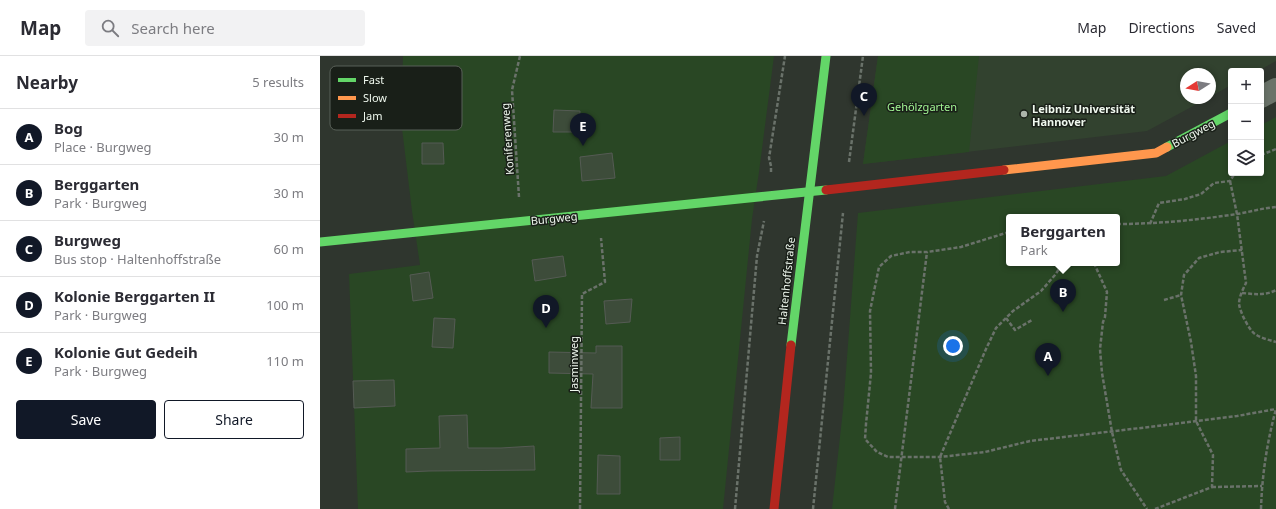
<!DOCTYPE html>
<meta charset="utf-8">
<style>
body{margin:0;font-family:"Noto Sans",sans-serif;background:#f2f2f3;color:#2b2b33}
.controls{position:absolute;right:12px;top:12px;display:grid;overflow:hidden;border-radius:4px;box-shadow:0 2px 6px #0003}
.controls button{width:36px;height:36px;display:grid;place-items:center;padding:0;border:0;border-bottom:1px solid #e1e1e2;background:#fff;color:#2b2b33;font:20px sans-serif}
.compass{position:absolute;left:860px;top:12px;width:36px;height:36px;border-radius:50%;background:#fff;box-shadow:0 2px 6px #0003;rotate:259deg}
.you{position:absolute;left:633px;top:290px;width:14px;height:14px;margin:-10px;border:3px solid #fff;border-radius:50%;background:#1a73e8;box-shadow:0 0 0 6px #1a73e833}
.badge{display:grid;place-items:center;width:26px;height:26px;border-radius:50%;background:#111827;color:#fff;font-size:13px;font-weight:700}
.pin{position:absolute;translate:-50% -33px;filter:drop-shadow(0 1px 2px #0008)}
.pin::after{content:'';position:absolute;top:21px;width:14px;height:12px;background:inherit;clip-path:polygon(0 0,100% 0,50% 100%)}
.popup{position:absolute;left:686px;top:158px;width:114px;height:52px;box-sizing:border-box;display:grid;place-content:center;border-radius:4px;background:#fff;filter:drop-shadow(0 1px 3px #0005);font-size:13px;white-space:nowrap;color:#7c7c81}
.popup b{font-size:15px;color:#2b2b33}
.popup::after{content:'';position:absolute;left:50%;top:100%;margin-left:-8px;border:8px solid transparent;border-top-color:#fff}
.list{margin:0;padding:0;list-style:none}
h2{display:flex;justify-content:space-between;align-items:center;height:52px;margin:0;padding:0 16px;font-size:17px}
h2 small{font-size:13px;font-weight:400;color:#7c7c81}
.list li{display:grid;grid-template-columns:26px 1fr auto;gap:12px;align-items:center;box-sizing:border-box;height:56px;padding:0 16px;border-top:1px solid #e1e1e2}
.list b{display:block;font-size:15px;white-space:nowrap}
.list p{margin:0;font-size:13px;white-space:nowrap;color:#7c7c81}
.list em{font-size:13px;font-style:normal;color:#7c7c81}
.actions{display:flex;gap:8px;padding:12px 16px}
.actions a{flex:1;padding:9px 0;border:1px solid #111827;border-radius:4px;text-align:center;font-size:14px;color:#111827}
.actions .main{background:#111827;color:#fff}
.icon{flex:none;width:22px;height:22px;fill:none;stroke:currentColor;stroke-width:2;stroke-linecap:round;stroke-linejoin:round}
.map{position:relative;flex:none;width:956px;height:453px;overflow:hidden}
header{display:flex;align-items:center;gap:24px;box-sizing:border-box;height:56px;padding:0 20px;background:#fff;border-bottom:1px solid #e1e1e2}
header strong{font-size:19px}
nav{display:flex;gap:22px;margin-inline-start:auto;font-size:14px}
.search{width:280px;height:36px;background:#f2f2f3;display:flex;align-items:center;gap:10px;box-sizing:border-box;padding:0 14px;border-radius:4px;color:#7c7c81;font-size:15px}
main{display:flex}
aside{flex:1;background:#fff}
.map>svg:first-child{display:block}
.built{fill:#32422f}
.green{fill:#294724;fill-rule:evenodd}
.building{fill:#3d4c3a;stroke:#555b54}
.lines{fill:none;stroke-linecap:round;stroke-linejoin:round}
.path{stroke:#6a726a;stroke-width:2.5;stroke-dasharray:4 2;stroke-linecap:butt}
.street{stroke:#6a7369;stroke-width:22}
.fast{stroke:#63d668;stroke-width:9}
.slow{stroke:#ff974d;stroke-width:9}
.jam{stroke:#b3261e;stroke-width:9}
.poi-dot{fill:#acb4ab;stroke:#191f18;stroke-width:1.5}
.labels{text-anchor:middle;dominant-baseline:central;stroke-width:3;stroke-linejoin:round;paint-order:stroke}
.park-label{font-size:11px;fill:#a0f492;stroke:#191f18}
.poi-label{font-size:11px;font-weight:bold;fill:#eff8ee;stroke:#191f18;text-anchor:start}
.street-label{font-size:11px;fill:#eff8ee;stroke:#191f18}
.key{fill:#191f18;stroke:#596058;stroke-width:1}
.key-label{font-size:11px;fill:#eff8ee}
</style>
<header>
<strong>Map</strong>
<div class="search"><svg class="icon" aria-label="search" viewBox="0 0 24 24"><circle cx="10" cy="10" r="6"/><path d="M15 15l6 6"/></svg>Search here</div>
<nav><a>Map</a><a>Directions</a><a>Saved</a></nav>
</header>
<main>
<aside>
<h2>Nearby<small>5 results</small></h2>
<ul class="list">
<li><span class="badge">A</span><div><b>Bog</b><p>Place · Burgweg</p></div><em>30 m</em></li>
<li><span class="badge">B</span><div><b>Berggarten</b><p>Park · Burgweg</p></div><em>30 m</em></li>
<li><span class="badge">C</span><div><b>Burgweg</b><p>Bus stop · Haltenhoffstraße</p></div><em>60 m</em></li>
<li><span class="badge">D</span><div><b>Kolonie Berggarten II</b><p>Park · Burgweg</p></div><em>100 m</em></li>
<li><span class="badge">E</span><div><b>Kolonie Gut Gedeih</b><p>Park · Burgweg</p></div><em>110 m</em></li>
</ul>
<div class="actions"><a class="main">Save</a><a>Share</a></div>
</aside>
<div class="map">
<svg width="956" height="453" viewBox="0 0 956 453">
<rect width="100%" height="100%" fill="#2f362e"/>
<polygon class="built" points="558,0 956,0 956,5 938,15 911,15 911,29 890,41 890,18 866,18 866,42 888,42 827,75 543,108"/>
<g class="green">
<polygon points="83,0 454,0 439,116 432,163 403,453 38,453 29,218 100,209 92,155 81,64"/>
<polygon points="558,0 659,0 649,96 543,108"/>
<path d="M956 61V453H512L523 354 538 157 846 120 911 85V117H941V69ZM689 161H797V207H689Z"/>
</g>
<g class="building">
<polygon points="101,32 124,34 121,60 98,57"/>
<polygon points="234,54 260,55 259,76 233,76"/>
<polygon points="102,87 123,87 124,108 102,108"/>
<polygon points="292,97 295,122 262,125 260,101"/>
<polygon points="243,200 246,220 215,225 212,204"/>
<polygon points="109,216 113,242 93,245 90,219"/>
<polygon points="312,243 310,266 286,268 284,245"/>
<polygon points="114,262 135,263 133,292 112,291"/>
<polygon points="276,290 302,290 302,352 271,352 273,318 229,317 229,296 276,297"/>
<polygon points="74,324 75,350 34,352 33,325"/>
<polygon points="147,359 148,392 181,392 214,390 215,414 109,415 86,416 86,393 120,392 119,360"/>
<polygon points="360,381 360,404 340,404 340,382"/>
<polygon points="278,399 300,400 300,438 277,438"/>
</g>
<g class="lines">
<g class="path">
<polyline points="941,99 956,93"/>
<polyline points="529,106 543,0"/>
<polyline points="451,116 451,110 449,102 465,0"/>
<path d="M910 125 917 158 926 227C923 233 919 241 919 248 920 256 929 274 935 278 941 282 949 284 956 286"/>
<polyline points="199,141 192,34 200,0"/>
<path d="M797 168C837 168 877 164 917 158 930 156 943 152 956 151"/>
<polyline points="830,168 839,147 865,143 881,138 894,127 910,125 915,117"/>
<polyline points="689,176 641,191 607,196 590,196 571,200 559,211 550,255 551,317 546,368 545,383 557,396 568,401 620,401 665,396 710,385 846,369 917,360 956,353"/>
<polyline points="774,207 787,236 785,261 783,266 780,293 782,317 792,376 801,414 827,453"/>
<path d="M922 237C934 238 945 240 956 234"/>
<polyline points="844,244 861,239"/>
<polyline points="686,262 695,274 712,264"/>
<polyline points="892,431 942,430"/>
<polyline points="260,453 262,238 285,226 281,182"/>
<polyline points="415,453 437,200 444,165"/>
<polyline points="493,453 523,157"/>
<polyline points="575,453 607,196"/>
<polyline points="629,453 625,446 620,401 666,293 676,272 693,255 721,235 735,219 743,207"/>
<polyline points="835,453 892,431 893,399 876,365 876,320 871,286 861,239 864,219 879,202 900,196 922,194"/>
<path d="M941 453C942 419 947 386 956 353"/>
</g>
<polyline class="street" points="941,41 956,33"/>
<g class="fast">
<polyline points="847,91 911,57"/>
<polyline points="0,186 506,134"/>
<polyline points="471,289 506,0"/>
</g>
<polyline class="slow" points="684,114 836,97 847,91"/>
<g class="jam">
<polyline points="506,134 684,114"/>
<polyline points="454,453 471,289"/>
</g>
</g>
<circle class="poi-dot" cx="704" cy="58" r="4"/>
<g class="labels">
<g class="park-label">
<text x="602" y="50">Gehölzgarten</text>
</g>
<g class="poi-label">
<text x="712" y="52">Leibniz Universität<tspan x="712" dy="13">Hannover</tspan></text>
</g>
<g class="street-label">
<text transform="translate(873 77) rotate(-28)">Burgweg</text>
<text transform="translate(187 83) rotate(-94)">Koniferenweg</text>
<text transform="translate(234 162) rotate(-6)">Burgweg</text>
<text transform="translate(466 225) rotate(-84)">Haltenhoffstraße</text>
<text transform="translate(253 308) rotate(-90)">Jasminweg</text>
</g>
</g>
<rect x="10" y="10" width="132" height="64" rx="6" class="key"/>
<rect x="18" y="22" width="18" height="4" fill="#63d668"/>
<rect x="18" y="40" width="18" height="4" fill="#ff974d"/>
<rect x="18" y="58" width="18" height="4" fill="#b3261e"/>
<g class="key-label">
<text x="43" y="28">Fast</text>
<text x="43" y="46">Slow</text>
<text x="43" y="64">Jam</text>
</g>
</svg>
<div class="controls">
<button>+</button>
<button>−</button>
<button><svg class="icon" aria-label="layers" viewBox="0 0 24 24"><path d="M12 4l9 5-9 5-9-5zM3 14l9 5 9-5"/></svg></button>
</div>
<svg class="compass" viewBox="-18 -18 36 36"><path d="M0-13l5 13h-10z" fill="#e53935"/><path d="M0 13l5-13h-10z" fill="#7c7c81"/></svg>
<div class="you"></div>
<div class="pin badge" style="left:728px;top:320px">A</div>
<div class="pin badge" style="left:743px;top:256px">B</div>
<div class="popup"><b>Berggarten</b>Park</div>
<div class="pin badge" style="left:544px;top:60px">C</div>
<div class="pin badge" style="left:226px;top:272px">D</div>
<div class="pin badge" style="left:263px;top:90px">E</div>
</div>
</main>
